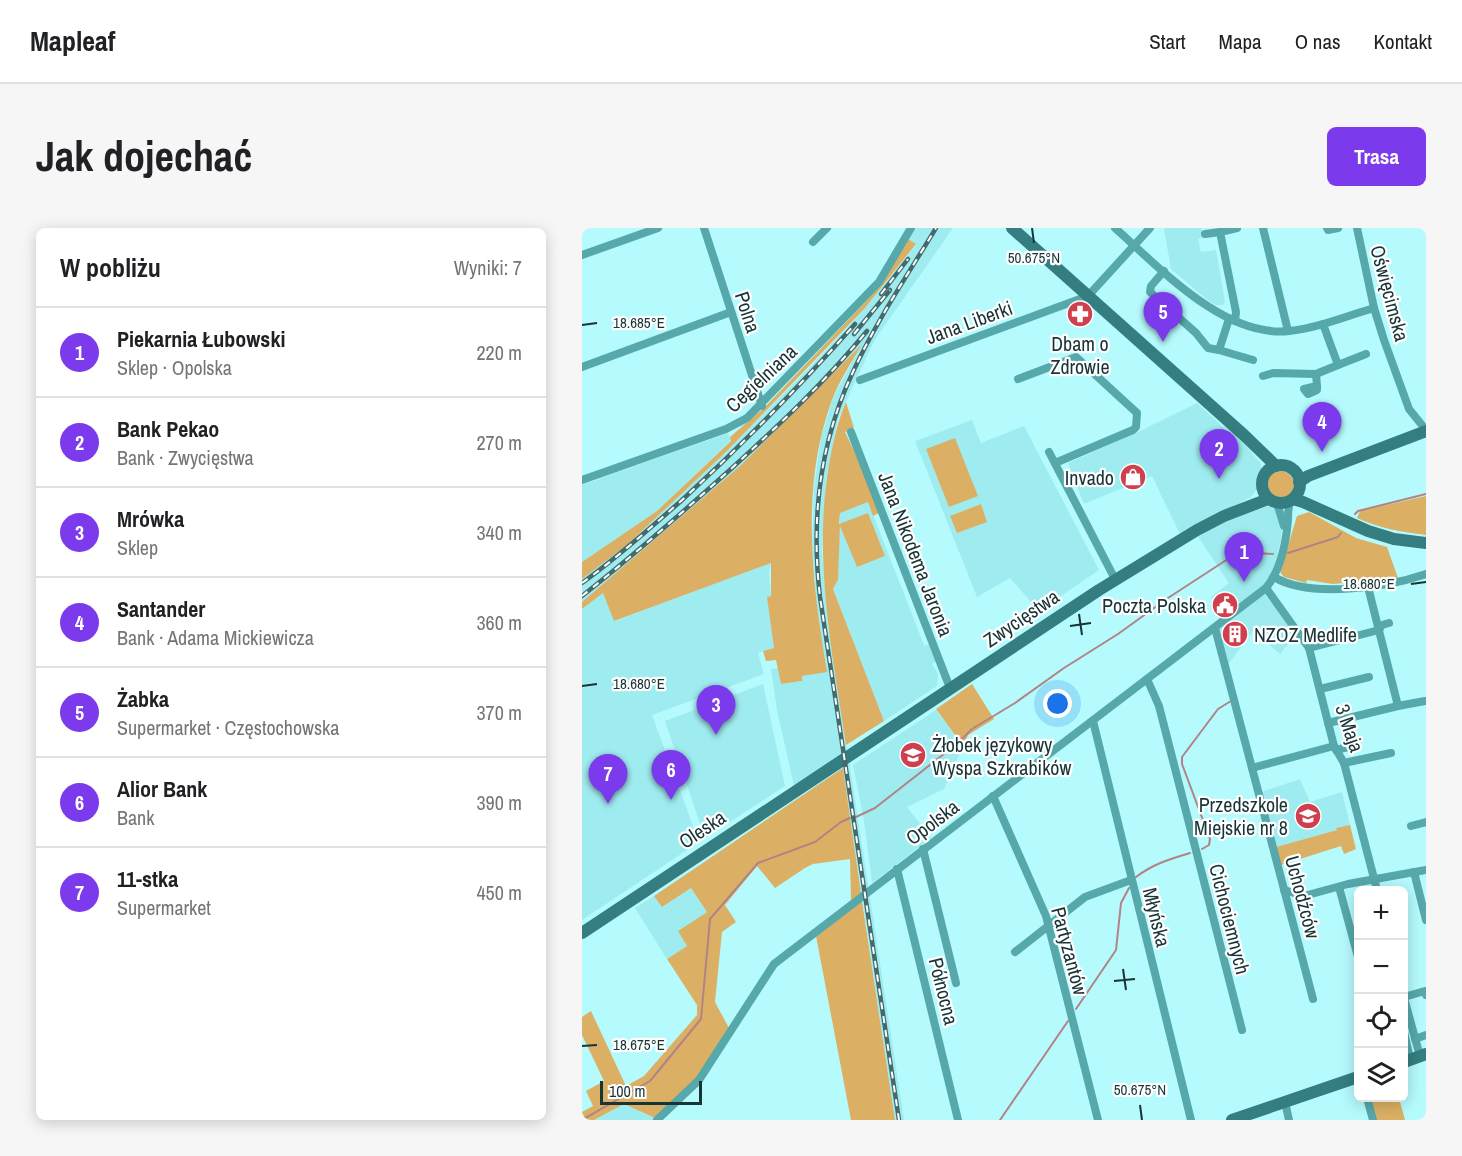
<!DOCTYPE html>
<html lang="pl">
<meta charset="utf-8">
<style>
body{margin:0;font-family:"Archivo Narrow",sans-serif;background:#f6f6f6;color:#202124}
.controls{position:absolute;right:18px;bottom:18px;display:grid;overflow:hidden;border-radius:9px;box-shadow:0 3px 15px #0003}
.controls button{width:54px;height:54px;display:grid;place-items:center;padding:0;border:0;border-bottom:2px solid #e0e0e0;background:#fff;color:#202124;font:30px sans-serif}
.scale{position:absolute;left:18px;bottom:15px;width:102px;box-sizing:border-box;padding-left:6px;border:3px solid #193436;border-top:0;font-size:16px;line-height:21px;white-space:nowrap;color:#193436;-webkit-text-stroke:4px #fff;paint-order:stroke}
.you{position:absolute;left:476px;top:476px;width:21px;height:21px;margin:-15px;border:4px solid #fff;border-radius:50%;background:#1a73e8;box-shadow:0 0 0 9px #1a73e833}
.badge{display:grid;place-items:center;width:39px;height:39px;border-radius:50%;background:#7c3aed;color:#fff;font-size:20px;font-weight:700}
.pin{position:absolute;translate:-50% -50px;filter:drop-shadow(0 2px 3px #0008)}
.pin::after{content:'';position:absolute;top:32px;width:21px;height:18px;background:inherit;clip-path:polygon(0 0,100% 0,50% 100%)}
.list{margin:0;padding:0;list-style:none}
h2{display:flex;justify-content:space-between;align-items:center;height:78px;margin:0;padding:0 24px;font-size:26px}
h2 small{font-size:20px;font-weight:400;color:#757577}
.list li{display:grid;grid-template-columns:39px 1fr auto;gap:18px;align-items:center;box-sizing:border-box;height:90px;padding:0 24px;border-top:2px solid #e0e0e0}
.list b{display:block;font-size:22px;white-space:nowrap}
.list p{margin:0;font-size:20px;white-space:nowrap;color:#757577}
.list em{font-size:20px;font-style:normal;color:#757577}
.icon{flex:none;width:33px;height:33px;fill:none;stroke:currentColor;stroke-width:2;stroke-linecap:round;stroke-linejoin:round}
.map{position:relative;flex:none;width:844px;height:892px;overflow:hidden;border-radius:9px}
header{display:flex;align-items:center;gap:36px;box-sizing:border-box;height:84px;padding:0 30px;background:#fff;border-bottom:2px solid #e0e0e0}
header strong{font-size:28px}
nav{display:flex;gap:33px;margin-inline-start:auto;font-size:21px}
.intro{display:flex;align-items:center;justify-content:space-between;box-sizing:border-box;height:144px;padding:0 36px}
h1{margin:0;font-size:42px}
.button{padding:15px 27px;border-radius:9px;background:#7c3aed;color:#fff;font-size:21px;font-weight:700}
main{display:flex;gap:36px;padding:0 36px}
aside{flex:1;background:#fff;border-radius:9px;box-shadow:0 3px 15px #0003}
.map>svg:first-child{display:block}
.built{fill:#9fecf0}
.green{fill:#dcb064}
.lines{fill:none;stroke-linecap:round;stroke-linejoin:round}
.stream{stroke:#b28384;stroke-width:2}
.street{stroke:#56a8ab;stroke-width:8}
.secondary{stroke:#347e81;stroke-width:12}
.rail-casing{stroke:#436a6c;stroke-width:4.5}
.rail{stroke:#fff;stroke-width:2;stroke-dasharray:7;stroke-linecap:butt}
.ticks{fill:none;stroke:#193436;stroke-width:2}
.labels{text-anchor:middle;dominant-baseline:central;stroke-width:4.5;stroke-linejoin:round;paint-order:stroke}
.street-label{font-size:20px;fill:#193436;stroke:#fff}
.poi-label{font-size:20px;fill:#193436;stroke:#fff;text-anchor:end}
.ticks-label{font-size:15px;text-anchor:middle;fill:#193436;stroke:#fff;stroke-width:4.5;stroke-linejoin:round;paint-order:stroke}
</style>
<header>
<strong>Mapleaf</strong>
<nav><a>Start</a><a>Mapa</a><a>O nas</a><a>Kontakt</a></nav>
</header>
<div class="intro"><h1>Jak dojechać</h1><a class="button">Trasa</a></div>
<main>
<aside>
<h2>W pobliżu<small>Wyniki: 7</small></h2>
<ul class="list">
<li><span class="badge">1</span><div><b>Piekarnia Łubowski</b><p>Sklep · Opolska</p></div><em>220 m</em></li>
<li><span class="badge">2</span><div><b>Bank Pekao</b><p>Bank · Zwycięstwa</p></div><em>270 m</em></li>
<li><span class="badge">3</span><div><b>Mrówka</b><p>Sklep</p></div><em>340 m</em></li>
<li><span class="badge">4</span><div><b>Santander</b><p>Bank · Adama Mickiewicza</p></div><em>360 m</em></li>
<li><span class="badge">5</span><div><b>Żabka</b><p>Supermarket · Częstochowska</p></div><em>370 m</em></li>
<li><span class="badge">6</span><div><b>Alior Bank</b><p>Bank</p></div><em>390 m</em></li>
<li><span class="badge">7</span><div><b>11-stka</b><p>Supermarket</p></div><em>450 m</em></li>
</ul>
</aside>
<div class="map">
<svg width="844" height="892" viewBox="0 0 844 892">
<rect width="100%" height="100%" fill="#b5fafd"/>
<g class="built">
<polygon points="332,0 371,0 292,113 256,191 244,252 240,323 245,388 322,892 313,892 259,528 212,558 195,482 189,441 197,440 199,456 220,453 220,448 236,390 230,322 232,260 239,210 251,170 279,117 158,238 0,374 0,351 45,317 144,224 231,136 283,80 334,17 326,11"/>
<polygon points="583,0 619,0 621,9 616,11 619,24 634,22 643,74 641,77 633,77 627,73 589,41 582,1"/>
<polygon points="615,175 641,199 656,208 679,236 679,256 669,269 598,306 570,248 502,276 486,235 552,206"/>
<polygon points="390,192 399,215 442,198 517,342 457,383 428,350 395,369 333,213"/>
<polygon points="146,205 149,212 75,283 0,334 0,257"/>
<polygon points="286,274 342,417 347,417 354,433 350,436 356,446 355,458 302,493 251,361 256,352 258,285"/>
<polygon points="682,275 690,276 695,281 700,298 699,311 693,339 683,357 643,387 629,369 647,355 615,307"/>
<polygon points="189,334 187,345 189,369 186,369 192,420 176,425 182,446 70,487 117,614 0,692 0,381 21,364 33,393"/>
<polygon points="682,366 714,406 698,426 671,403 645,438 636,401"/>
<polygon points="181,456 203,558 123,610 83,493"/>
<polygon points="354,482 381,518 362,561 325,579 349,610 290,655 282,593 271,537"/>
<polygon points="718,551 728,574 760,564 768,597 755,600 755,602 694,619 679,564"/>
<polygon points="109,660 125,684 96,703 105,718 85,731 53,680 72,668 80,679"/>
<polygon points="42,876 73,890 70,892 12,892"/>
</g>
<g class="green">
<polygon points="326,11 334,16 283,80 144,224 45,317 0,351 0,334 75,283 149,213 148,209 183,179 288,69 306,46"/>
<path d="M280 116C270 134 257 153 250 172 218 259 230 355 245 444L220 448V453L199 456 194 432 184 433 181 423 192 420 185 369 189 368V335L32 393 21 365 0 381V374L158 238Z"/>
<path d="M264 174 272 200 263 204 277 233 297 285 291 288 286 274 258 285 257 296 286 285 303 328 275 339 258 298 256 352 251 361 302 493 264 517C250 423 230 326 248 231 252 211 256 192 264 174Z"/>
<polygon points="373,210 396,268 367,279 344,221"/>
<circle cx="698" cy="257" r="14"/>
<path d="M844 268V307C819 304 797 300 775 290L778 283Z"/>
<polygon points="399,276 405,294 375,305 368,288"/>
<polygon points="727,284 774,310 805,319 816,350 751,356 725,352 724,355 702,349 698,344 715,288"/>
<polygon points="390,456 412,491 386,507 381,518 354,481"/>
<polygon points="261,540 279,665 269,673 268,631 231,636 223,640 193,660 175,638 143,677 154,694 140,704 133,774 147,800 110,856 73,890 42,876 12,892 0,892 0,884 11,878 4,863 22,853 0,807 0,789 9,783 44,858 62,848 115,787 115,777 85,731 105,718 96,703 125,684 109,660 80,679 72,668"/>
<polygon points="768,597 774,621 762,626 759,618 699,637 694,619 755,602 754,600"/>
<polygon points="280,673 313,892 269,892 234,708"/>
<polygon points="787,870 817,870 823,892 792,892"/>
</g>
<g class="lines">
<g class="stream">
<polyline points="773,286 776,283 844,266"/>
<polyline points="706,325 756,309 759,305"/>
<polyline points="274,589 293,580 376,515 390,501 433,475 482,440 536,406 586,370 652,327 661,324 691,326"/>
<polyline points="620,621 627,617 628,611 600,536 600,529 636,481 649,473"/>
<path d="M554 649C571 636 588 631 608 625"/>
<polyline points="494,781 534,722 539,675 547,660"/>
<polyline points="0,892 68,853 119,791 128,691 176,635 233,614 259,594 268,590"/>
<polyline points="418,892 486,793"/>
</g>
<g class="street">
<polyline points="122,0 180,178"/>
<path d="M533 0C578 40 642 110 707 103 736 100 764 88 792 80"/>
<polyline points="681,0 706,103"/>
<polyline points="745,0 746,2 756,0"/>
<polyline points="775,0 792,80 802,112 827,181 844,202"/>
<polyline points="623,6 638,4"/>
<polyline points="231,14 245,0"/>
<polyline points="0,27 76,0"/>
<polyline points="582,43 569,58 568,64 614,105 626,120 637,122 647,91"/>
<polyline points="653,93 654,84 638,4 655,0"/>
<polyline points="637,122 671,132"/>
<polyline points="756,137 784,126"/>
<polyline points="0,139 149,84"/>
<polyline points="734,146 735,158 722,161 726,166 735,162 735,158"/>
<polyline points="681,148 691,145 734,146 756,137 741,96"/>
<polyline points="436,151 494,129 555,185 554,199 551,202 473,235"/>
<polyline points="278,152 506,68 568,0"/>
<polyline points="269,204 368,460"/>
<polyline points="467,224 533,351"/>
<polyline points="0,252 144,201 165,190 297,54 329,0"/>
<polyline points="695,275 702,298"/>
<path d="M692 349C728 371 806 359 844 346"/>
<polyline points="684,360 727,420 752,518 762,535 795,662"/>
<polyline points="633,400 731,771"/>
<polyline points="727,420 797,402 800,397 807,395"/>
<polyline points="565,451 577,478 660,802"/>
<polyline points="738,461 787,449"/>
<polyline points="816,478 843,473"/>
<polyline points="511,493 609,892"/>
<polyline points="746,495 816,478 786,359"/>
<polyline points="754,522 774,517"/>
<polyline points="762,535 809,525"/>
<polyline points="670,540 752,518"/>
<polyline points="411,568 464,688 516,892"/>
<polyline points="829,598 844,594"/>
<polyline points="341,621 374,755"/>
<polyline points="315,641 376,892"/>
<polyline points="832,644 844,692"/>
<polyline points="757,659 776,729"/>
<polyline points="702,662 722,668 766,656 844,642"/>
<polyline points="433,724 503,669 549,652"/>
<polyline points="822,769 843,763 844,767"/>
<polyline points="822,770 838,828"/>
<polyline points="822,804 828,831"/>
<polyline points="833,811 844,807"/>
<polyline points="785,870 791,892"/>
<polyline points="703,874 707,892"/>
<path d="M75 892 117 852 192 736 684 360C698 343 704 315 706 292 706 286 706 280 708 273"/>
</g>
<g class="secondary">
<polyline points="430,0 662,207 694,238"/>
<circle cx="699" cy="256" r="19"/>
<polyline points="717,254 726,248 844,203"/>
<polyline points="711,271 721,274 786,303 812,311 844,315"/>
<polyline points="0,705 517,362 615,302 642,288 686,271"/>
<polyline points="822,834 844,826"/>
<polyline points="650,892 776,849"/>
</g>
<defs>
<g id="rail">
<polyline points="299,66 326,31"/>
<polyline points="272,106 308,62"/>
<path d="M0 355C35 330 67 301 99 273 160 217 218 158 273 96"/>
<path d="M0 368C52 327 101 284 150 240 198 196 244 153 285 103"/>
<path d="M317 892 238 369C229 292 237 217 270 146 293 95 325 48 354 0"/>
</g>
</defs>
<use href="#rail" class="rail-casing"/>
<use href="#rail" class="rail"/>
</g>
<path class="ticks" d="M450 0 452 15M0 97 15 95M829 356 844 354M497 386 500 407M488 398 509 395M0 458 15 456M541 741 544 762M532 753 553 751M0 818 15 817M558 877 560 892"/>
<defs>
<symbol id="pharmacy-disc" viewBox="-11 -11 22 22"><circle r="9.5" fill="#cf3f4d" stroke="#fff"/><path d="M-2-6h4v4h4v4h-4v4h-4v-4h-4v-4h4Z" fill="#fff"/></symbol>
<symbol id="shop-disc" viewBox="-11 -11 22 22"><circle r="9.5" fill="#cf3f4d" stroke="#fff"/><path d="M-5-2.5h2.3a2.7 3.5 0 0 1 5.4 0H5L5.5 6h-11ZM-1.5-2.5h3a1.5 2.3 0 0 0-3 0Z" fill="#fff"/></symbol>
<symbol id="civic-disc" viewBox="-11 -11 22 22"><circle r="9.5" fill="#cf3f4d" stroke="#fff"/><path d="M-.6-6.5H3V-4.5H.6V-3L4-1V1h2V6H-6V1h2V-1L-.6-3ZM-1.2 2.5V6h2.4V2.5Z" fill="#fff"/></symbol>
<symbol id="building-disc" viewBox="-11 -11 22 22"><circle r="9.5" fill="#cf3f4d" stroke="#fff"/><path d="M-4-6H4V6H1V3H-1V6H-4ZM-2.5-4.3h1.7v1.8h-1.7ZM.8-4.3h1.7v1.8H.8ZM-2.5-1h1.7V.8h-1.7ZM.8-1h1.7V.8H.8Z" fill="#fff"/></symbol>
<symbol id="school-disc" viewBox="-11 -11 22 22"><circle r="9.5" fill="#cf3f4d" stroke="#fff"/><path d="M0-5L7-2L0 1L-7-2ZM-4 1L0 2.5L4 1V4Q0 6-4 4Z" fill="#fff"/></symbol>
</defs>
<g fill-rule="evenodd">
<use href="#pharmacy-disc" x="483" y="71" width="30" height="30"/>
<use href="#shop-disc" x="536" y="234" width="30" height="30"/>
<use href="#civic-disc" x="628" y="362" width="30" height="30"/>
<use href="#building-disc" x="638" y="391" width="30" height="30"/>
<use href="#school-disc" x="316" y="512" width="30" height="30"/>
<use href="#school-disc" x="711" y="573" width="30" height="30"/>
</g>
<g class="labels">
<g class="street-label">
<text transform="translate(808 65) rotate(75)">Oświęcimska</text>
<text transform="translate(166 84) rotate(72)">Polna</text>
<text transform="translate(387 94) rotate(-20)">Jana Liberki</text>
<text transform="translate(179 150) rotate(-43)">Cegielniana</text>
<text transform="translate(334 326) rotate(69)">Jana Nikodema Jaronia</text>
<text transform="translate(439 390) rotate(-34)">Zwycięstwa</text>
<text transform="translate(768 500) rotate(71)">3 Maja</text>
<text transform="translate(350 594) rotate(-37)">Opolska</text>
<text transform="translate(120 601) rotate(-34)">Oleska</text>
<text transform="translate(721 669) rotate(75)">Uchodźców</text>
<text transform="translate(575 689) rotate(76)">Młyńska</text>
<text transform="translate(648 691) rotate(76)">Cichociemnych</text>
<text transform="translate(488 723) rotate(75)">Partyzantów</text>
<text transform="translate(362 763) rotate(76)">Północna</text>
</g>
<g class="poi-label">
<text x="498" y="115" text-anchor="middle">Dbam o<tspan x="498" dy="23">Zdrowie</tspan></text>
<text x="532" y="249">Invado</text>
<text x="624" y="377">Poczta Polska</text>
<text x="672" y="406" text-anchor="start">NZOZ Medlife</text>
<text x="350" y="516" text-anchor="start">Żłobek językowy<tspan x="350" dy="23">Wyspa Szkrabików</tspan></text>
<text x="706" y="576">Przedszkole<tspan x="706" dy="23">Miejskie nr 8</tspan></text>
</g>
</g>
<g class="ticks-label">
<text x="452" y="35">50.675°N</text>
<text x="57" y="100">18.685°E</text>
<text x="787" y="361">18.680°E</text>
<text x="57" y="461">18.680°E</text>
<text x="57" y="822">18.675°E</text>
<text x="558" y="867">50.675°N</text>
</g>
</svg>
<div class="controls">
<button>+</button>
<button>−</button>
<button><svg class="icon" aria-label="locate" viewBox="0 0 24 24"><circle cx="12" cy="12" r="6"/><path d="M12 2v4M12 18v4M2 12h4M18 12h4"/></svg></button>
<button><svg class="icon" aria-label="layers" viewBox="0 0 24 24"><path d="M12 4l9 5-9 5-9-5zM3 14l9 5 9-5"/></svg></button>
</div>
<div class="scale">100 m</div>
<div class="you"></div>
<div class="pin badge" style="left:662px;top:354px">1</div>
<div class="pin badge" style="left:637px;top:251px">2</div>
<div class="pin badge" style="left:134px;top:507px">3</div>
<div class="pin badge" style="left:740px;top:224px">4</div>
<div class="pin badge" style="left:581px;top:114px">5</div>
<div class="pin badge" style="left:89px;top:572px">6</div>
<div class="pin badge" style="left:26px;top:576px">7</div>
</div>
</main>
